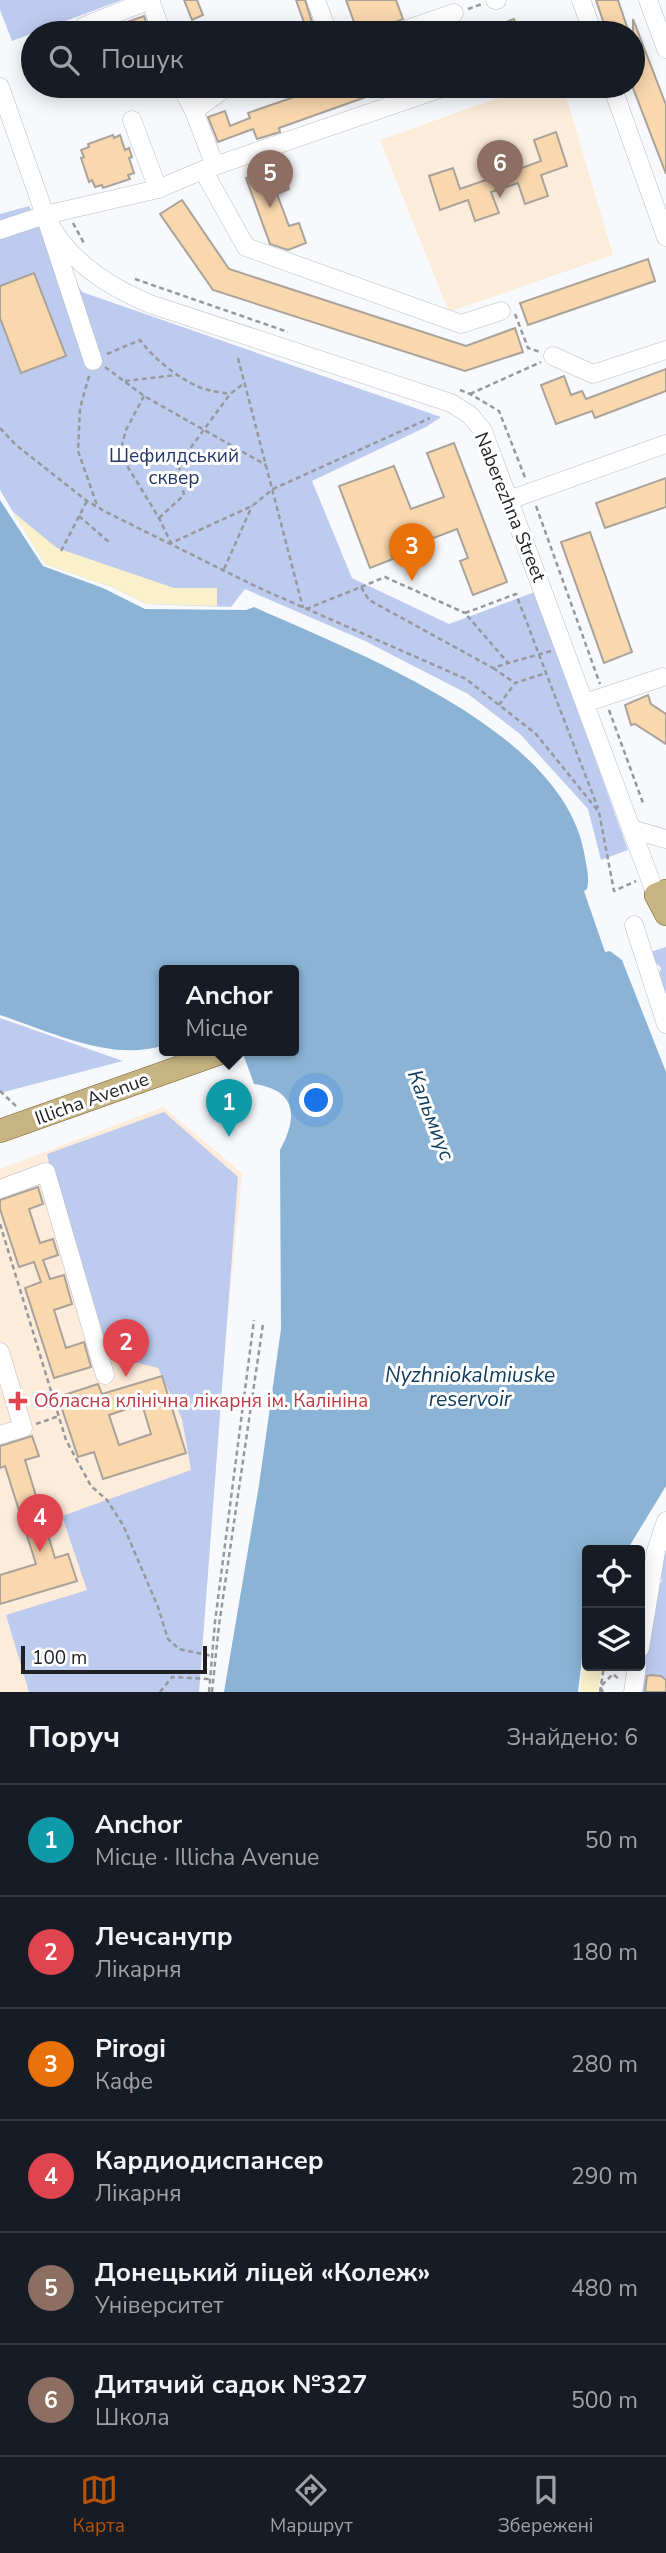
<!DOCTYPE html>
<html lang="uk">
<meta charset="utf-8">
<style>
body{margin:0;font-family:"Nunito Sans",sans-serif;background:#242831;color:#f1f3f6}
.controls{position:absolute;right:21px;bottom:21px;display:grid;overflow:hidden;border-radius:7px;box-shadow:0 4px 18px #0003}
.controls button{width:63px;height:63px;display:grid;place-items:center;padding:0;border:0;border-bottom:2px solid #363941;background:#171b24;color:#f1f3f6;font:35px sans-serif}
.scale{position:absolute;left:21px;bottom:18px;width:186px;box-sizing:border-box;padding-left:7px;border:4px solid #1f2024;border-top:0;font-size:19px;line-height:24px;white-space:nowrap;color:#1f2024;-webkit-text-stroke:5px #fff;paint-order:stroke}
.you{position:absolute;left:317px;top:1101px;width:24px;height:24px;margin:-18px;border:5px solid #fff;border-radius:50%;background:#1a73e8;box-shadow:0 0 0 10px #1a73e833}
.badge{display:grid;place-items:center;width:46px;height:46px;border-radius:50%;background:#b45309;color:#fff;font-size:23px;font-weight:700}
.pin{position:absolute;translate:-50% -58px;filter:drop-shadow(0 2px 4px #0008)}
.pin::after{content:'';position:absolute;top:37px;width:24px;height:21px;background:inherit;clip-path:polygon(0 0,100% 0,50% 100%)}
.popup{position:absolute;left:159px;top:965px;width:140px;height:91px;box-sizing:border-box;display:grid;place-content:center;border-radius:7px;background:#171b24;filter:drop-shadow(0 2px 5px #0005);font-size:23px;white-space:nowrap;color:#9ea1a6}
.popup b{font-size:26px;color:#f1f3f6}
.popup::after{content:'';position:absolute;left:50%;top:100%;margin-left:-14px;border:14px solid transparent;border-top-color:#171b24}
.list{margin:0;padding:0;list-style:none}
h2{display:flex;justify-content:space-between;align-items:center;height:91px;margin:0;padding:0 28px;font-size:30px}
h2 small{font-size:23px;font-weight:400;color:#9ea1a6}
.list li{display:grid;grid-template-columns:46px 1fr auto;gap:21px;align-items:center;box-sizing:border-box;height:112px;padding:0 28px;border-top:2px solid #363941}
.list b{display:block;font-size:26px;white-space:nowrap}
.list p{margin:0;font-size:23px;white-space:nowrap;color:#9ea1a6}
.list em{font-size:23px;font-style:normal;color:#9ea1a6}
.icon{flex:none;width:38px;height:38px;fill:none;stroke:currentColor;stroke-width:2;stroke-linecap:round;stroke-linejoin:round}
.map{position:relative;flex:none;width:666px;height:1692px;overflow:hidden}
.search{position:absolute;background:#171b24;box-shadow:0 4px 18px #0003;left:21px;right:21px;top:21px;height:77px;display:flex;align-items:center;gap:18px;box-sizing:border-box;padding:0 24px;border-radius:38px;color:#9ea1a6;font-size:26px}
.sheet{height:763px;background:#171b24}
nav{display:flex;justify-content:space-around;align-items:center;box-sizing:border-box;height:98px;border-top:2px solid #363941;background:#171b24;font-size:19px;color:#9ea1a6}
nav a{display:grid;justify-items:center;gap:4px}
nav .on{color:#b45309}
.map>svg:first-child{display:block}
.education{fill:#fcedda}
.medical{fill:#feecdb}
.green{fill:#bdcbef}
.sand{fill:#faf0ca}
.water{fill:#8bb3d5}
.building{fill:#f9d8ae;stroke:#a9a29a;stroke-width:2;fill-rule:evenodd}
.lines{fill:none;stroke-linecap:round;stroke-linejoin:round}
.minor-casing{stroke:#b9bdc6;stroke-width:19}
.major-casing{stroke:#74602c;stroke-width:24}
.path{stroke:#97989c;stroke-width:2.5;stroke-dasharray:5 3.5;stroke-linecap:butt}
.minor{stroke:#fff;stroke-width:18}
.major{stroke:#c7b483;stroke-width:23}
.health-dot{fill:#e0444e;stroke:#fff;stroke-width:2.5}
.labels{text-anchor:middle;dominant-baseline:central;stroke-width:6;stroke-linejoin:round;paint-order:stroke}
.park-label{font-size:19px;fill:#25376d;stroke:#fff}
.street-label{font-size:19px;fill:#1f2024;stroke:#fff}
.health-label{font-size:19px;fill:#be3a42;stroke:#fff;text-anchor:start}
.water-label{font-size:21px;font-style:italic;fill:#0e3c5e;stroke:#fff}
</style>
<div class="map">
<svg width="666" height="1692" viewBox="0 0 666 1692">
<rect width="100%" height="100%" fill="#f8f9fd"/>
<polygon class="education" points="532,86 563,86 613,255 449,312 380,140"/>
<polygon class="medical" points="163,1107 242,1173 212,1474 127,1692 0,1692 0,1169"/>
<g class="green">
<polygon points="0,0 122,0 12,41 0,10"/>
<polygon points="29,206 82,292 441,417 426,427 312,481 352,578 449,624 535,592 628,850 601,860 588,809 520,734 468,694 365,641 245,589 231,607 147,604 114,588 45,564 13,512 0,490 0,214"/>
<polygon points="666,947 666,1009 659,975 661,968 647,953"/>
<polygon points="0,1018 123,1061 0,1093"/>
<polygon points="164,1112 238,1177 199,1692 29,1692 6,1615 87,1590 62,1516 191,1470 182,1419 158,1368 112,1356 70,1263 47,1154"/>
<polygon points="666,1546 666,1692 637,1692 654,1586 659,1585 662,1581 659,1573"/>
</g>
<g class="sand">
<polygon points="13,512 57,548 174,588 217,588 217,606 147,604 114,588 45,564"/>
<polygon points="587,1619 587,1666 602,1666 598,1692 580,1692"/>
</g>
<path class="water" d="M0 500 43 566 103 588 145 609 246 610 254 607C356 653 561 729 584 852 586 865 590 877 587 889L584 891 605 952 610 951 622 960 666 1072V1486L627 1550H587V1616L578 1692H224L259 1485 281 1329 280 1150C298 1117 297 1090 254 1084L242 1051H294V971H164V1045C113 1063 49 1031 0 1015Z"/>
<g class="building">
<polygon points="184,0 197,0 203,15 192,20"/>
<polygon points="296,0 305,0 313,25 306,28"/>
<polygon points="346,0 396,0 403,19 388,25 385,33 358,33"/>
<polygon points="596,0 618,0 629,33 607,33"/>
<polygon points="144,16 150,33 116,33 113,27"/>
<polygon points="514,19 519,33 479,33 478,32"/>
<polygon points="633,19 666,105 666,174 633,88"/>
<polygon points="326,86 394,87 279,128 280,132 257,139 253,129 218,142 208,117 225,111 230,126 250,118 248,113"/>
<polygon points="556,132 567,166 541,175 548,196 525,204 518,183 491,192 499,213 475,221 468,200 440,210 429,176 453,168 460,189 489,179 482,158 503,150 511,172 541,161 534,140"/>
<polygon points="113,135 114,138 120,135 125,150 129,148 132,157 129,158 134,173 128,175 130,179 103,188 102,185 95,187 92,180 89,182 81,158 84,157 81,150 89,147 88,144"/>
<polygon points="281,166 289,189 277,194 289,226 299,223 306,243 288,250 270,244 246,178"/>
<polygon points="182,200 229,269 466,346 515,328 523,352 465,371 213,290 160,214"/>
<polygon points="648,259 655,281 528,325 520,303"/>
<polygon points="34,273 66,356 21,373 0,318 0,286"/>
<polygon points="666,369 666,391 595,418 592,411 556,424 541,385 564,376 571,395 582,391 586,399"/>
<polygon points="454,443 507,582 473,595 460,561 468,558 457,529 391,554 393,559 370,568 339,486 394,466 411,509 444,497 427,453"/>
<polygon points="666,478 666,507 605,528 596,503"/>
<polygon points="590,532 632,652 604,663 561,542"/>
<polygon points="648,695 651,704 666,714 666,744 635,724 631,725 625,705"/>
<polygon points="38,1187 43,1204 29,1209 40,1243 53,1239 58,1255 43,1260 50,1279 64,1275 72,1304 54,1310 66,1348 84,1342 91,1367 54,1378 25,1288 41,1282 34,1262 19,1267 0,1209 0,1200"/>
<path d="M162 1376 186 1453 103 1479 94 1452 78 1457 58 1397 98 1384 102 1394ZM142 1404 151 1434 119 1445 109 1415Z"/>
<polygon points="32,1436 39,1456 25,1460 55,1558 68,1554 77,1581 0,1604 0,1575 36,1564 5,1466 0,1468 0,1446"/>
<polygon points="651,1675 661,1676 666,1680 666,1692 645,1692 647,1676"/>
</g>
<g class="lines">
<defs>
<g id="minor">
<polyline points="316,0 328,33"/>
<polyline points="495,0 497,0"/>
<polyline points="581,0 593,33"/>
<polyline points="648,0 666,49"/>
<polyline points="87,33 84,26 150,0 162,33"/>
<polyline points="396,33 454,13"/>
<polyline points="107,86 108,87"/>
<polyline points="181,86 194,111"/>
<polyline points="612,86 666,237"/>
<polyline points="0,87 45,215 93,361"/>
<polyline points="132,120 158,189"/>
<polyline points="215,166 194,111 228,86"/>
<polyline points="203,170 246,247 461,324 501,311"/>
<path d="M45 215C65 259 107 286 150 304L451 403 470 415 483 431 656 895"/>
<polyline points="0,230 45,215 158,189 203,170 448,86"/>
<polyline points="553,356 593,374 666,350"/>
<polyline points="509,500 666,444"/>
<polyline points="585,703 663,677"/>
<polyline points="631,829 666,839"/>
<polyline points="634,925 666,1024"/>
<polyline points="0,1189 46,1172 105,1375"/>
<polyline points="0,1352 23,1428 0,1435"/>
<polyline points="640,1648 656,1551 666,1521"/>
<polyline points="633,1692 637,1666"/>
</g>
<g id="major">
<polyline points="666,891 656,895 666,914"/>
<polyline points="0,1131 223,1052"/>
</g>
</defs>
<use href="#minor" class="minor-casing"/>
<use href="#major" class="major-casing"/>
<g class="path">
<polyline points="468,9 482,4"/>
<polyline points="73,223 85,245"/>
<polyline points="135,279 288,332"/>
<polyline points="515,314 528,348 540,352"/>
<path d="M107 354 140 340C153 358 177 377 197 386 207 391 219 392 230 394"/>
<polyline points="238,358 303,608"/>
<polyline points="105,367 144,396 266,465"/>
<polyline points="89,376 80,408 78,451 97,505"/>
<polyline points="125,381 177,375"/>
<polyline points="460,390 470,394 499,411 526,480"/>
<polyline points="470,394 541,362"/>
<polyline points="144,396 126,430 122,445 123,459 159,518 171,543 252,506 273,489 430,418"/>
<polyline points="0,428 16,445 87,501 106,512 257,587 466,679 536,734 599,812 614,891 636,881"/>
<polyline points="536,506 600,684"/>
<polyline points="79,516 110,543"/>
<polyline points="159,518 184,495 179,471 181,461 230,394 243,384"/>
<polyline points="61,551 87,501"/>
<polyline points="224,569 252,506"/>
<polyline points="361,587 385,577 465,613"/>
<polyline points="306,609 361,587 369,600 493,668 508,663"/>
<polyline points="551,651 508,663 465,613 516,594 546,673 598,808"/>
<polyline points="493,668 515,683"/>
<polyline points="499,705 515,683 546,673"/>
<polyline points="609,710 643,803"/>
<polyline points="227,1080 230,1089"/>
<polyline points="0,1091 17,1107"/>
<polyline points="0,1224 66,1440 91,1486 107,1500 123,1525 158,1607 168,1639 179,1649 212,1656"/>
<polyline points="36,1424 59,1416"/>
<polyline points="160,1692 172,1677 210,1679"/>
<polyline points="209,1692 215,1622 254,1320"/>
<polyline points="212,1692 219,1625 263,1324"/>
<polyline points="600,1692 604,1666"/>
<polyline points="603,1692 600,1687 613,1674 620,1680"/>
</g>
<use href="#minor" class="minor"/>
<use href="#major" class="major"/>
</g>
<path class="health-dot" d="M14.5 1390.5h7v7h7v7h-7v7h-7v-7h-7v-7h7z"/>
<g class="labels">
<g class="park-label">
<text x="174" y="456">Шефилдський<tspan x="174" dy="22">сквер</tspan></text>
</g>
<g class="street-label">
<text transform="translate(510 507) rotate(68)">Naberezhna Street</text>
<text transform="translate(92 1099) rotate(-20)">Illicha Avenue</text>
</g>
<g class="health-label">
<text x="34" y="1401">Обласна клінічна лікарня ім. Калініна</text>
</g>
<g class="water-label">
<text transform="translate(431 1115) rotate(69)">Кальмиус</text>
<text x="470" y="1375">Nyzhniokalmiuske<tspan x="470" dy="24">reservoir</tspan></text>
</g>
</g>
</svg>
<div class="controls">
<button><svg class="icon" aria-label="locate" viewBox="0 0 24 24"><circle cx="12" cy="12" r="6"/><path d="M12 2v4M12 18v4M2 12h4M18 12h4"/></svg></button>
<button><svg class="icon" aria-label="layers" viewBox="0 0 24 24"><path d="M12 4l9 5-9 5-9-5zM3 14l9 5 9-5"/></svg></button>
</div>
<div class="scale">100 m</div>
<div class="you"></div>
<div class="pin badge" style="left:229px;top:1137px;background:#0f9aa8">1</div>
<div class="popup"><b>Anchor</b>Місце</div>
<div class="pin badge" style="left:126px;top:1377px;background:#e0444e">2</div>
<div class="pin badge" style="left:412px;top:581px;background:#e8710a">3</div>
<div class="pin badge" style="left:40px;top:1552px;background:#e0444e">4</div>
<div class="pin badge" style="left:270px;top:208px;background:#8d6e63">5</div>
<div class="pin badge" style="left:500px;top:198px;background:#8d6e63">6</div>
<div class="search"><svg class="icon" aria-label="search" viewBox="0 0 24 24"><circle cx="10" cy="10" r="6"/><path d="M15 15l6 6"/></svg>Пошук</div>
</div>
<section class="sheet">
<h2>Поруч<small>Знайдено: 6</small></h2>
<ul class="list">
<li><span class="badge" style="background:#0f9aa8">1</span><div><b>Anchor</b><p>Місце · Illicha Avenue</p></div><em>50 m</em></li>
<li><span class="badge" style="background:#e0444e">2</span><div><b>Лечсанупр</b><p>Лікарня</p></div><em>180 m</em></li>
<li><span class="badge" style="background:#e8710a">3</span><div><b>Pirogi</b><p>Кафе</p></div><em>280 m</em></li>
<li><span class="badge" style="background:#e0444e">4</span><div><b>Кардиодиспансер</b><p>Лікарня</p></div><em>290 m</em></li>
<li><span class="badge" style="background:#8d6e63">5</span><div><b>Донецький ліцей «Колеж»</b><p>Університет</p></div><em>480 m</em></li>
<li><span class="badge" style="background:#8d6e63">6</span><div><b>Дитячий садок №327</b><p>Школа</p></div><em>500 m</em></li>
</ul>
</section>
<nav>
<a class="on"><svg class="icon" aria-label="map" viewBox="0 0 24 24"><path d="M3 6l6-2 6 2 6-2v14l-6 2-6-2-6 2zM9 4v14M15 6v14"/></svg>Карта</a>
<a><svg class="icon" aria-label="directions" viewBox="0 0 24 24"><path d="M12 3l9 9-9 9-9-9zM9 14v-3h6M13 9l2 2-2 2"/></svg>Маршрут</a>
<a><svg class="icon" aria-label="saved" viewBox="0 0 24 24"><path d="M7 4h10v16l-5-4-5 4z"/></svg>Збережені</a>
</nav>
